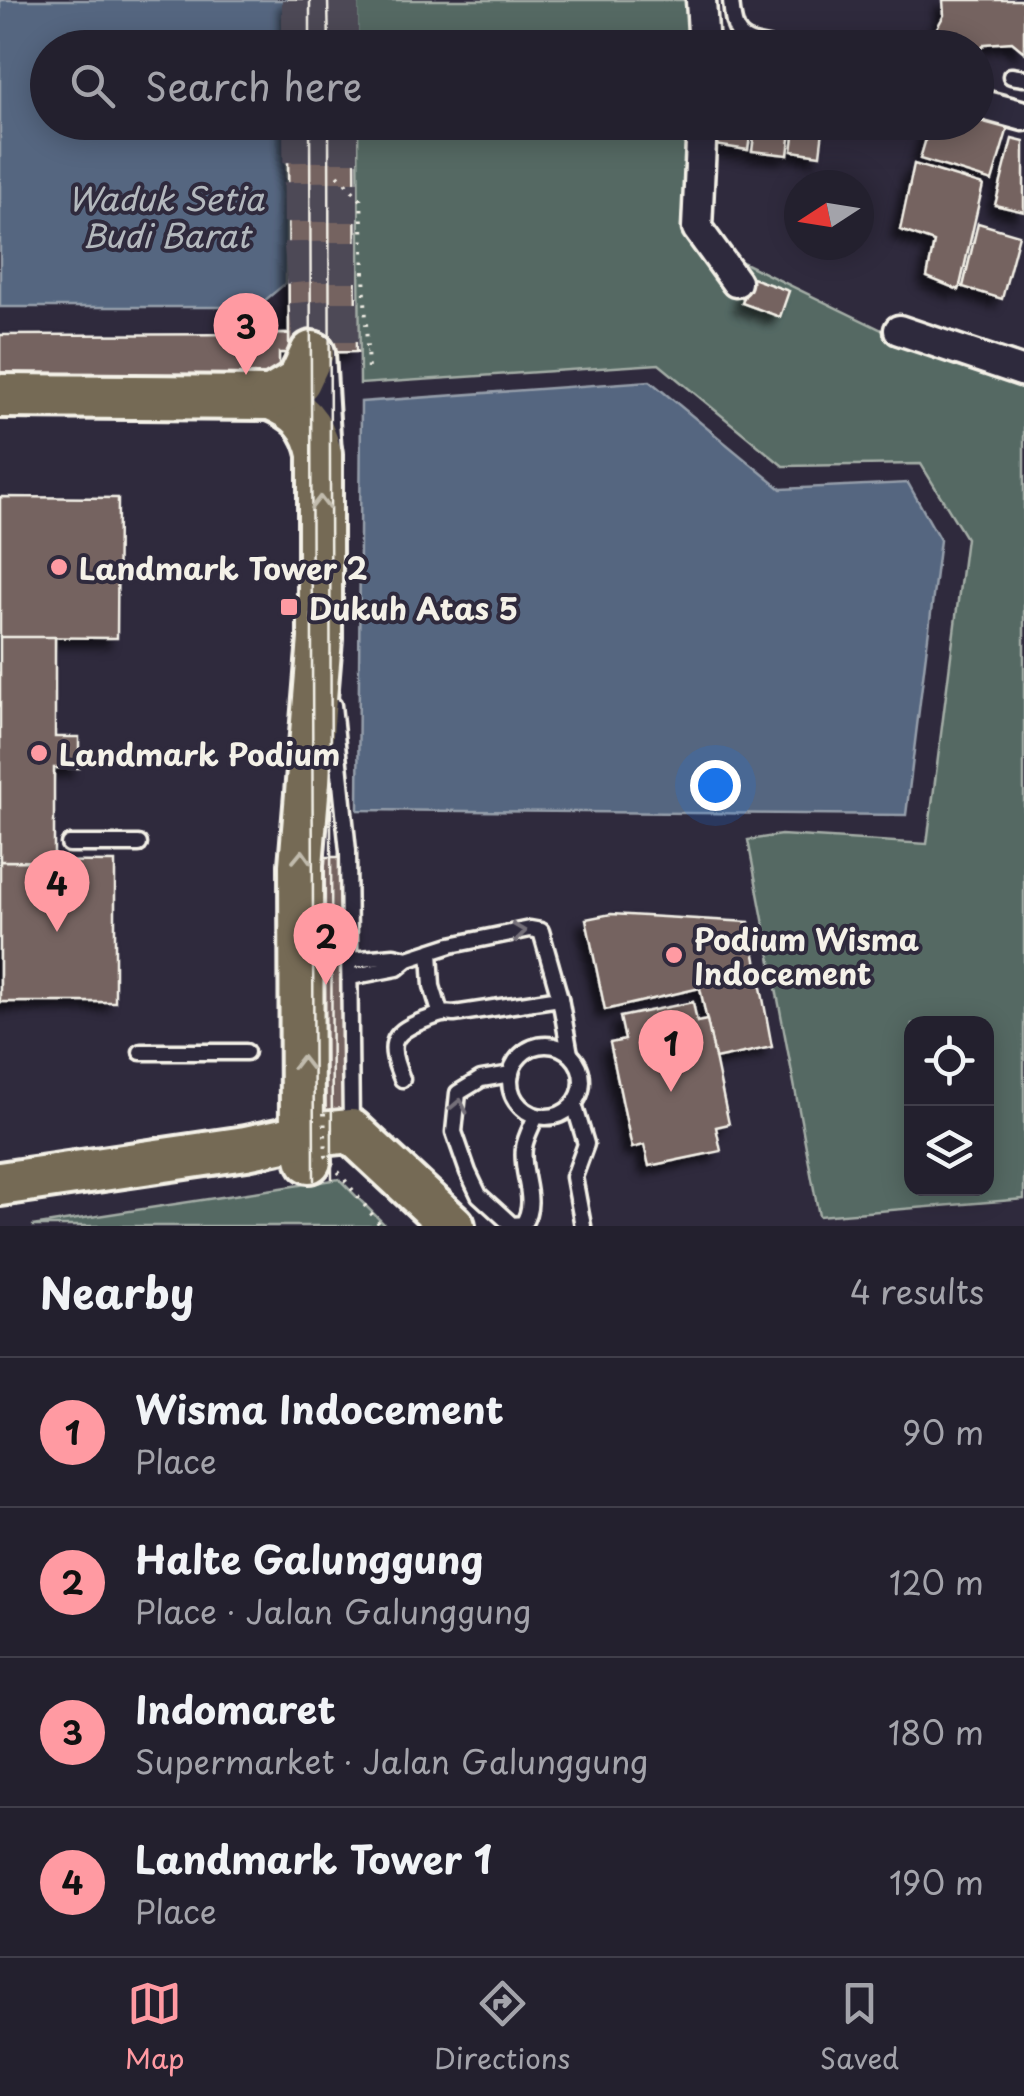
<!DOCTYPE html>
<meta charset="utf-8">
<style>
body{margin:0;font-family:"Playpen Sans",sans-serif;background:#2f2d3a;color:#f1f3f6}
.controls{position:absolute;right:30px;bottom:30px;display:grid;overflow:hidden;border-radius:20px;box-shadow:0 5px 25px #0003}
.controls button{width:90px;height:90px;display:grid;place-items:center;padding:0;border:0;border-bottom:2px solid #403e4a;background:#23202e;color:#f1f3f6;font:50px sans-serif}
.compass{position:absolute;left:784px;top:170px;width:90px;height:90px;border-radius:50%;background:#23202e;box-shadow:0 5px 25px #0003;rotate:258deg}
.you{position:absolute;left:715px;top:785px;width:35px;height:35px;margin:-25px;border:8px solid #fff;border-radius:50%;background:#1a73e8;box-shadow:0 0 0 15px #1a73e833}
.badge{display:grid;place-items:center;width:65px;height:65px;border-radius:50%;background:#ff9aa2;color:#111;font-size:32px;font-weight:700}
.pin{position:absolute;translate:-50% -82px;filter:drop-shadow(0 2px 5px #0008)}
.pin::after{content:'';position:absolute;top:52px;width:35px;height:30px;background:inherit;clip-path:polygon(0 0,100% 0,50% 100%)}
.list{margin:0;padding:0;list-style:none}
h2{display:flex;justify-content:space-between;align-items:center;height:130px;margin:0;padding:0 40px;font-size:42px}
h2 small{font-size:32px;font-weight:400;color:#a3a3aa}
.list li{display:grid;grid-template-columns:65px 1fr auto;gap:30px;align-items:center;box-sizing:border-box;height:150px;padding:0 40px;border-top:2px solid #403e4a}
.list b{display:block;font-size:38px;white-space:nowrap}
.list p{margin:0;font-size:32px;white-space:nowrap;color:#a3a3aa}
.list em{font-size:32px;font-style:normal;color:#a3a3aa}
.icon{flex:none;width:55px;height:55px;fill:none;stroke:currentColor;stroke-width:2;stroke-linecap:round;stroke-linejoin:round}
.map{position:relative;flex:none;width:1024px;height:1226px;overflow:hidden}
.search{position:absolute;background:#23202e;box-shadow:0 5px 25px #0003;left:30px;right:30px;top:30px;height:110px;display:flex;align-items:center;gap:25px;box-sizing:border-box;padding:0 35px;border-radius:55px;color:#a3a3aa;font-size:38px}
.sheet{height:730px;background:#23202e}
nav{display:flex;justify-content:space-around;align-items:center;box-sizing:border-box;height:140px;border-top:2px solid #403e4a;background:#23202e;font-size:28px;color:#a3a3aa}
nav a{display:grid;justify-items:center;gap:5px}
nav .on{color:#ff9aa2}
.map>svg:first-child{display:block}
.green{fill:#546964;stroke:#a4ada6;stroke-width:2.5;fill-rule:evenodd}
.water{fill:#556680;stroke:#959eaa;stroke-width:2.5}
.building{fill:#746361;stroke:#f4f1e8;stroke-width:2.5;filter:url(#shadow)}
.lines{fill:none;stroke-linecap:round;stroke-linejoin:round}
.secondary-tunnel{stroke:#4d4857;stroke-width:40;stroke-dasharray:40 20;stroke-linecap:butt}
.lane-casing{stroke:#f4f1e8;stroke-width:21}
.street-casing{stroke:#f4f1e8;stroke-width:35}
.secondary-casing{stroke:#f4f1e8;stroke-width:48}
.primary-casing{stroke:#f4f1e8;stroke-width:50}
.path{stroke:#f4f1e8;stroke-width:4;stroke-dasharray:2.5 8;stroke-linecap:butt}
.lane{stroke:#2f2a3d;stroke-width:14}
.street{stroke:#2f2a3d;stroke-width:28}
.secondary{stroke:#2f2a3d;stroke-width:40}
.primary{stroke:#746b55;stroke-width:42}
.tram{stroke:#f4f1e8;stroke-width:2.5}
.path-bridge{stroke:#f4f1e8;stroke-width:4;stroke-dasharray:2.5 8;stroke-linecap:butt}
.oneway{stroke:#c1bbad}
.oneway2{stroke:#747079}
.poi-dot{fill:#ff9aa2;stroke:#2f2a3d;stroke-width:4}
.labels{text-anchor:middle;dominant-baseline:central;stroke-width:8;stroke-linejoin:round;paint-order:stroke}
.poi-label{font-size:30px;font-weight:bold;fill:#f4f1e8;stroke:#2f2a3d;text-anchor:start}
.water-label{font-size:32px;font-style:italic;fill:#b4b9be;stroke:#2f2a3d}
</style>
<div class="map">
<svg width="1024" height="1226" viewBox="0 0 1024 1226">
<defs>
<filter id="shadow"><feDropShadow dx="-8" dy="8" stdDeviation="5" flood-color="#0009"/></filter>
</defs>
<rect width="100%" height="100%" fill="#2f2a3d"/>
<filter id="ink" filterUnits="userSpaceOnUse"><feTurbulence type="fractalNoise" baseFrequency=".01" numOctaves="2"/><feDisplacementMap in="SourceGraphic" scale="20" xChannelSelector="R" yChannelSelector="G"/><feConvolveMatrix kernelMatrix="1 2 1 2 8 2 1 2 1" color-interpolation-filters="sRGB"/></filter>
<g filter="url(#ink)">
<g class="green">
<polygon points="357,0 686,0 689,47 357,47"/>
<path d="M358 123H693L701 242 921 349 1024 382V1199L819 1216 748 840 781 835 927 844 966 538 921 464 783 466 659 364 360 384ZM912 1024H986V1188H912Z"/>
<polygon points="339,1179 386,1226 32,1226"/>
</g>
<g class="water">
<polygon points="0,0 286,0 286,47 48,48 48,122 286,123 286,283 257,307 0,307"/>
<polygon points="650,381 781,489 908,483 940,540 906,815 358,810 361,402"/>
</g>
<g class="building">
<polygon points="288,0 354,0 355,48 288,48"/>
<polygon points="943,0 1024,0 1024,52 1012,42 985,44 976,54 976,48 946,48 935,38 931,39 944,15"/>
<polygon points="976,111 1010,121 992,181 920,159 931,122 976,122"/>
<polygon points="288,122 355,122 356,352 289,353"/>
<polygon points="719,122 752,122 748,150 715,145"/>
<polygon points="756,122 792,122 788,155 752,151"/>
<polygon points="796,122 824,122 820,155 792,151"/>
<polygon points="1012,139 1024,142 1024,212 995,205"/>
<polygon points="914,164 983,185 959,290 927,277 934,242 900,230"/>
<polygon points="978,223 1019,235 1002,299 963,287"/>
<polygon points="752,278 789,291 780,317 742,303"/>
<polygon points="289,334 289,353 279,353 279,365 271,378 0,381 0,335"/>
<polygon points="0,497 118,498 117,638 0,637"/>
<polygon points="0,637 55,637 55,737 79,737 79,768 54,768 54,862 0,861"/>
<polygon points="308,857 342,857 344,1112 310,1113"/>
<polygon points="0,861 115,862 115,1002 0,1002"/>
<polygon points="611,914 749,922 772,1047 715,1059 700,988 605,1010 586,919"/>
<polygon points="693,1002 697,1022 707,1020 729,1124 716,1127 721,1151 649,1166 644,1145 632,1148 610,1043 625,1040 620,1017"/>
</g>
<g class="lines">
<g class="secondary-tunnel">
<polyline points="302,0 302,48"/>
<polyline points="338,0 338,48"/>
<polyline points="303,122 304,246 314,353"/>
<polyline points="338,122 338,353"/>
</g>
<defs>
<g id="lane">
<path d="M731 0C734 39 739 41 777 48"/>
<polyline points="1011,76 1024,78"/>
<polyline points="333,705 348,851 351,1128"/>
<polyline points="69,844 139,844"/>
<polyline points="430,952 432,986 440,1012"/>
<polyline points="350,960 394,956 408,959"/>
<polyline points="350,977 397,968 408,959 451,945 530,929 541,931 560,998 570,1054"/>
<circle cx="546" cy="1081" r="36"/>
<polyline points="141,1052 246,1052"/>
<path d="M511 1074 481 1079 458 1093 454 1132 468 1172 479 1195 512 1225 523 1224C539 1200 520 1174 524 1148 525 1138 532 1126 536 1116"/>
<path d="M402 1079C388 1046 389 1034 422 1021 435 1017 440 1012 454 1014L560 998"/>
<polyline points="574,1104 586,1144 574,1177 583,1226"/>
</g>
<g id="street">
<polyline points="701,0 704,48"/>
<polyline points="976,103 1024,116"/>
<polyline points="702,122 697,228 736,282"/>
<polyline points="899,330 1024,372"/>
</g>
<polyline id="secondary" points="314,353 320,454"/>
<g id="primary">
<path d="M0 396 271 398C299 410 313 423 320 454V639L301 865 302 1136 309 1161"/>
<polyline points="271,398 299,381 312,353"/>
<polyline points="0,1184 246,1148 302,1136 351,1131 453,1226"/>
</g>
</defs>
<use href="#lane" class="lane-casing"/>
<use href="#street" class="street-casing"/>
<use href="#secondary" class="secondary-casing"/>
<use href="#primary" class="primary-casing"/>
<g class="path">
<polyline points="338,175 361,200 368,371"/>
<polyline points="356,352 367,352"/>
</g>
<use href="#lane" class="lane"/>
<use href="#street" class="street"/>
<use href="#secondary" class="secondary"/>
<use href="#primary" class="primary"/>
<g class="tram">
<polyline points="310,0 310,48"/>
<polyline points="328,0 329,48"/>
<polyline points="310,122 314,1180"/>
<polyline points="329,122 332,1179"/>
</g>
<polyline class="path-bridge" points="324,1113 326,1156 381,1226"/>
</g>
<defs><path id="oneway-chevron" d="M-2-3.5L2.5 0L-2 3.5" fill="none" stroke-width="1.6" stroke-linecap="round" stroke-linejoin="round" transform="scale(2.5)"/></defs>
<g class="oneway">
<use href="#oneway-chevron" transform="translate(320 503) rotate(-90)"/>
<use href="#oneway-chevron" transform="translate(302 857) rotate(-88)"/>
<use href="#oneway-chevron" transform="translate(302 1063) rotate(-90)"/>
</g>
<g class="oneway2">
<use href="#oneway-chevron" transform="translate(519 932) rotate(-7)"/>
<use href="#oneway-chevron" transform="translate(459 1106) rotate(-78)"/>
</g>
</g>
<g class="poi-dot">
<circle cx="59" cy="567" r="10"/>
<rect x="279" y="597" width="20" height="20" rx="5"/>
<circle cx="39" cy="753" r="10"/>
<circle cx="674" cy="955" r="10"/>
</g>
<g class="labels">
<g class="poi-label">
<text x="79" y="567">Landmark Tower 2</text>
<text x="309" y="607">Dukuh Atas 5</text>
<text x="59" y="753">Landmark Podium</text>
<text x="694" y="938">Podium Wisma<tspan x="694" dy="34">Indocement</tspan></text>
</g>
<g class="water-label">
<text x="166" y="198">Waduk Setia<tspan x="166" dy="37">Budi Barat</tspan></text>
</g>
</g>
</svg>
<div class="controls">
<button><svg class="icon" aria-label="locate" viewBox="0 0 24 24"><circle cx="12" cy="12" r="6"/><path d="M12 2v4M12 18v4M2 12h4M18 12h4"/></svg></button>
<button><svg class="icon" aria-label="layers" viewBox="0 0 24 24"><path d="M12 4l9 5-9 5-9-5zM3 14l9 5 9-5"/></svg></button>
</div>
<svg class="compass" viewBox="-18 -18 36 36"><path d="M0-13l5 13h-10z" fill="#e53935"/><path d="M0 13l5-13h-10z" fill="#a3a3aa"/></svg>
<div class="you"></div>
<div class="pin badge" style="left:671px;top:1092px">1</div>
<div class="pin badge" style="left:326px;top:985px">2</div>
<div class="pin badge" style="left:246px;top:375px">3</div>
<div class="pin badge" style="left:57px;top:932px">4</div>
<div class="search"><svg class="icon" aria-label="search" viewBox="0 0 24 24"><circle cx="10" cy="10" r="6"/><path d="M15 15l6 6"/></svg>Search here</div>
</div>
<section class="sheet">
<h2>Nearby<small>4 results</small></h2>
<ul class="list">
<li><span class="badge">1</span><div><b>Wisma Indocement</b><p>Place</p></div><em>90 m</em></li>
<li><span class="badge">2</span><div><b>Halte Galunggung</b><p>Place · Jalan Galunggung</p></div><em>120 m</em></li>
<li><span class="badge">3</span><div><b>Indomaret</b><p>Supermarket · Jalan Galunggung</p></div><em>180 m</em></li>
<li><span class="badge">4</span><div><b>Landmark Tower 1</b><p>Place</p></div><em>190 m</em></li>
</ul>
</section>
<nav>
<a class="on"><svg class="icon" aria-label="map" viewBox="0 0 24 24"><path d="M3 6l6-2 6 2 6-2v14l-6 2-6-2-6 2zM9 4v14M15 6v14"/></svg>Map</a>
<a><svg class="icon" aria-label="directions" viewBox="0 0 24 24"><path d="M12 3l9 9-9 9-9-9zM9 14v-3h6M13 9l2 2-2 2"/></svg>Directions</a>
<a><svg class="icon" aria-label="saved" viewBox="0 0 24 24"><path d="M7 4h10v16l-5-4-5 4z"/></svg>Saved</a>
</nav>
